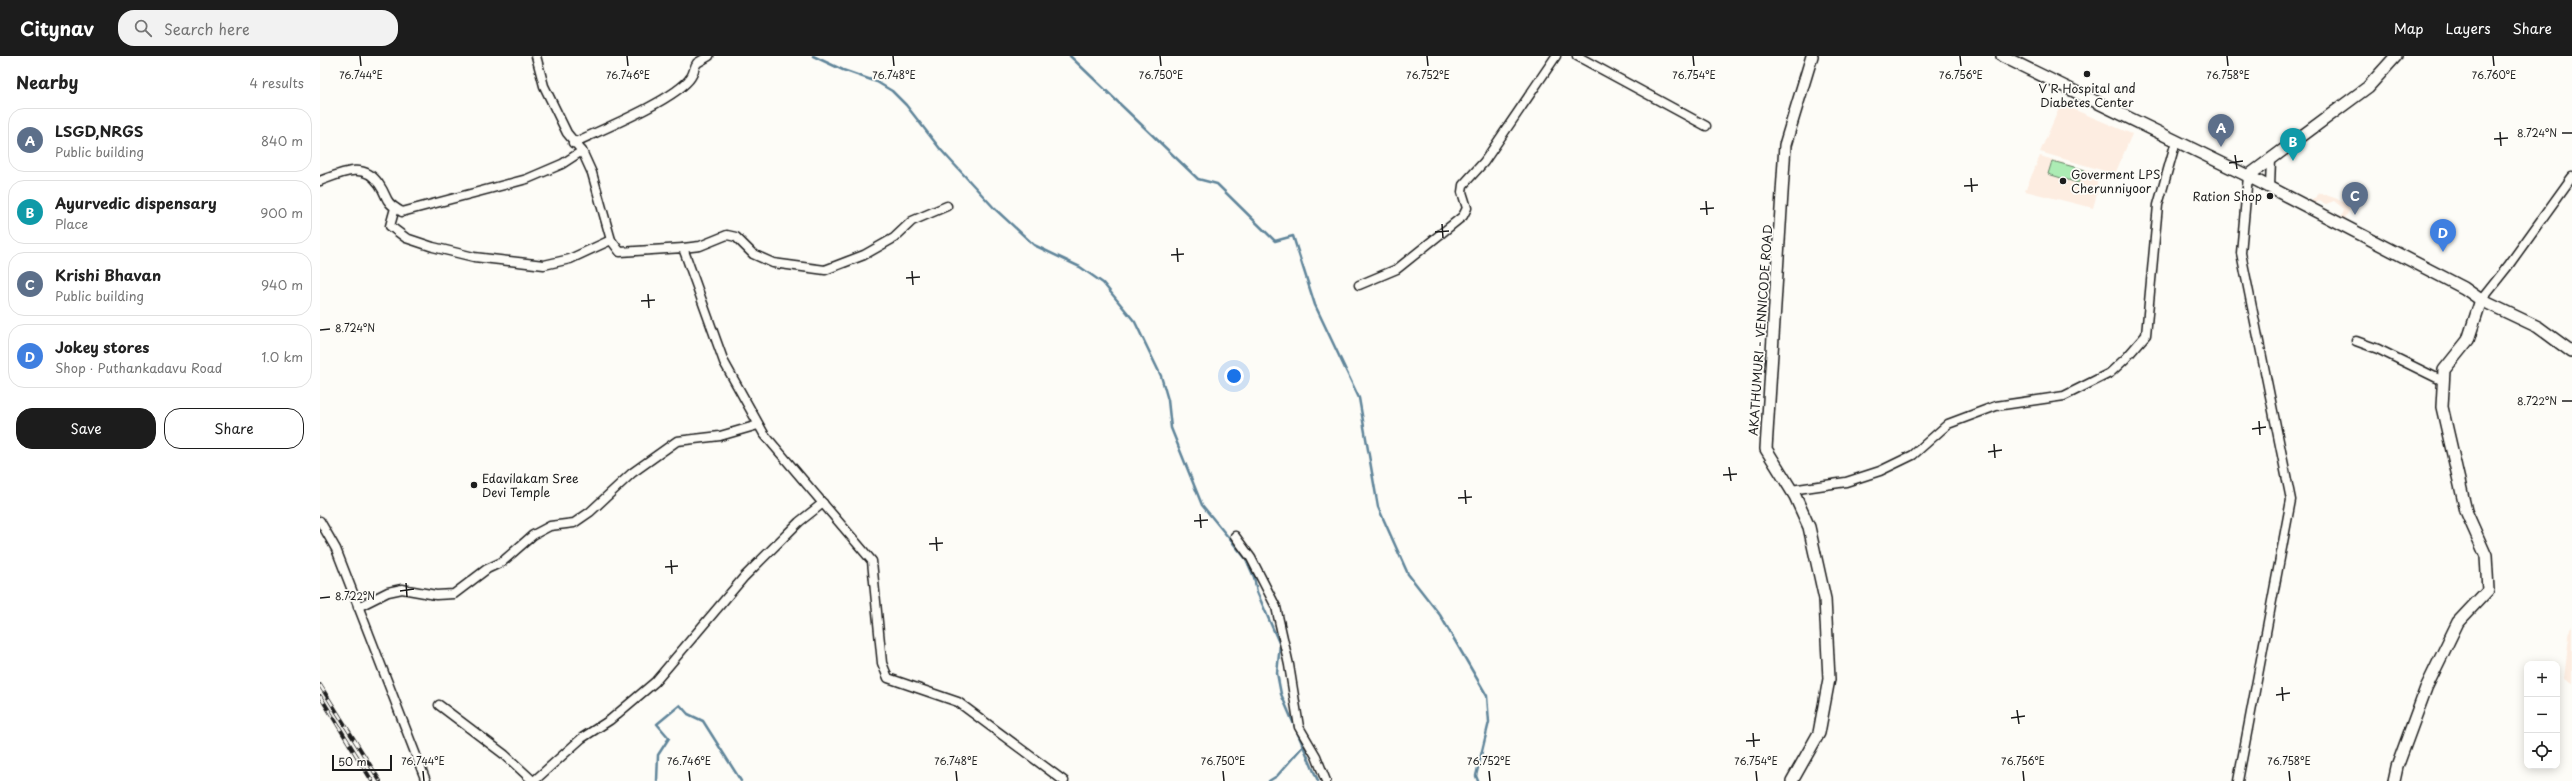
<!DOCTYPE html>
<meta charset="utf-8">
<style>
body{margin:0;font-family:"Playpen Sans",sans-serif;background:#f2f2f2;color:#222}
.controls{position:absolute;right:12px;bottom:12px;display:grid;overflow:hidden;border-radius:8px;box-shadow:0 2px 10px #0003}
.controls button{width:36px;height:36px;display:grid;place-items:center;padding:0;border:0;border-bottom:1px solid #e0e0e0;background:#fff;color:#222;font:20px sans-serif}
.scale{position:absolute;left:12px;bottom:10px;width:60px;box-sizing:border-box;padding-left:4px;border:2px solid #1c1c1c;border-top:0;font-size:11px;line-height:14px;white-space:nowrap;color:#1c1c1c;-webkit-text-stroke:3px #fdfcf7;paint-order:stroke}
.you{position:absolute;left:914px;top:320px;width:14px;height:14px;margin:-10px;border:3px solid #fff;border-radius:50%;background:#1a73e8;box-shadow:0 0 0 6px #1a73e833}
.badge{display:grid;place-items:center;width:26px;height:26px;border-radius:50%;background:#1c1c1c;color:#fff;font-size:13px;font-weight:700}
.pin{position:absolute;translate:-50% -33px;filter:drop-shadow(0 1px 2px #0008)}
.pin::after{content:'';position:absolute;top:21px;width:14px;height:12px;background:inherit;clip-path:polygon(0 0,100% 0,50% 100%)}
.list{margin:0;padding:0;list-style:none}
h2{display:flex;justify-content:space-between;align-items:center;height:52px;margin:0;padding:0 16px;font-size:17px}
h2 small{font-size:13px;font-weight:400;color:#767676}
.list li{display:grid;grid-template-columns:26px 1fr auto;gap:12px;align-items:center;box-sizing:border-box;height:64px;margin:0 8px 8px;padding:0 8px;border:1px solid #e0e0e0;border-radius:16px}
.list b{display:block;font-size:15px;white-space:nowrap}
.list p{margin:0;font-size:13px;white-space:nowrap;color:#767676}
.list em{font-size:13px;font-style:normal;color:#767676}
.actions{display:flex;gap:8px;padding:12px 16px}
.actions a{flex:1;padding:9px 0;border:1px solid #1c1c1c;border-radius:16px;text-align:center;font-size:14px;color:#1c1c1c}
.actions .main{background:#1c1c1c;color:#fff}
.icon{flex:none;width:22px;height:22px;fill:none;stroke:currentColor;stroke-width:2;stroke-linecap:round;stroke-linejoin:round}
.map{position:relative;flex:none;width:2252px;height:725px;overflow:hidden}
header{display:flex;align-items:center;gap:24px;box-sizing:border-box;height:56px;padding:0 20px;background:#1c1c1c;color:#fff}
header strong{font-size:19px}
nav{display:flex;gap:22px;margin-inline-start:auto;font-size:14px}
.search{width:280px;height:36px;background:#f2f2f2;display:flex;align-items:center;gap:10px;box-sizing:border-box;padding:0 14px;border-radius:16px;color:#767676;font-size:15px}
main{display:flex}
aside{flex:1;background:#fff}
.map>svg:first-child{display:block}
.built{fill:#fdede1}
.green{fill:#acecb4;stroke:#648468}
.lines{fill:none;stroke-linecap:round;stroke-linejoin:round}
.stream{stroke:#60859a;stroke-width:2.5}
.street-casing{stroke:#1c1c1c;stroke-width:11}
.secondary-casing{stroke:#1c1c1c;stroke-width:14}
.street{stroke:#fdfcf7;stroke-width:8}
.secondary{stroke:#fdfcf7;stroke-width:11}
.rail-casing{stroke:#1c1c1c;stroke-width:4}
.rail{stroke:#fdfcf7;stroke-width:2.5;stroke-dasharray:8;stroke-linecap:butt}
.ticks{fill:none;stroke:#1c1c1c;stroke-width:1.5}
.poi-dot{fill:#1c1c1c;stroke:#fdfcf7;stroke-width:1.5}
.labels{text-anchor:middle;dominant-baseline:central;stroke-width:3.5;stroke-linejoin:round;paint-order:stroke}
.poi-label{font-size:12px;fill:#1c1c1c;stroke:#fdfcf7;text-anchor:start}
.street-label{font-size:12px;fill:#1c1c1c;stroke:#fdfcf7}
.ticks-label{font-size:10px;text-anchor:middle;fill:#1c1c1c;stroke:#fdfcf7;stroke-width:3.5;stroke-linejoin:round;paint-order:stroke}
</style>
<header>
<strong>Citynav</strong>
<div class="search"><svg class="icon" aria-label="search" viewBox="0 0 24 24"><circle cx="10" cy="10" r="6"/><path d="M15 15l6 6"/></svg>Search here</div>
<nav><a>Map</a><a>Layers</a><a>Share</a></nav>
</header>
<main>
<aside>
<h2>Nearby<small>4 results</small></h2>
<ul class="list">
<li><span class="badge" style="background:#5c6f8a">A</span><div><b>LSGD,NRGS</b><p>Public building</p></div><em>840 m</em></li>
<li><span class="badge" style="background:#0f9aa8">B</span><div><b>Ayurvedic dispensary</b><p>Place</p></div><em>900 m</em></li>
<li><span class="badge" style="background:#5c6f8a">C</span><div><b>Krishi Bhavan</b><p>Public building</p></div><em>940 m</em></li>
<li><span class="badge" style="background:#3f7fe0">D</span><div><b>Jokey stores</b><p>Shop · Puthankadavu Road</p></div><em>1.0 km</em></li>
</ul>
<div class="actions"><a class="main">Save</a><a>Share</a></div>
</aside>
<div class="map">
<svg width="2252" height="725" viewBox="0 0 2252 725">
<rect width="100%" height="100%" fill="#fdfcf7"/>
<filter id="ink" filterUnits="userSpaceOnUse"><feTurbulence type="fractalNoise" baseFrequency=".025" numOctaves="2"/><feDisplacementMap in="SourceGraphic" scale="8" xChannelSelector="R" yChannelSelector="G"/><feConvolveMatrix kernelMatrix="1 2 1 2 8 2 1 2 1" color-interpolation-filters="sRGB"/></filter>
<g filter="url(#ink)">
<g class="built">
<polygon points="1741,48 1812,78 1795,118 1720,96"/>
<polygon points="1720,100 1775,116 1778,134 1773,152 1705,135"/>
<polygon points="2000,137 2029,147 2030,153 2024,164 2021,162 2024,153 2014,145 2006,148 1999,145 1993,149 1989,147"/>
<polygon points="2252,570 2252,628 2244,623 2250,572"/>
</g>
<polygon class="green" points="1732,105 1765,114 1758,127 1728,118"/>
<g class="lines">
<g class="stream">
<polyline points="493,0 523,14 557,26 572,35 586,49 621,94 675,153 714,189 760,211 783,227 815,266 841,320 848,344 851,372 882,449 926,503 934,521 937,536 960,589 957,617 961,638 998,725"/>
<polyline points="750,0 878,123 897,128 955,185 973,180 995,249 1039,342 1058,451 1088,518 1120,559 1167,640 1169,666 1156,720 1158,725"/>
<polyline points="337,725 338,699 349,682 337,668 360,649 368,658 383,665 421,725"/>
<polyline points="949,725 957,720 984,689"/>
</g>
<defs>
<g id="street">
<polyline points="216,0 224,30 247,77 262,95 272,117 291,184 300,196 363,192 404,306 444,378 552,505 562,607 568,622 638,646 744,725"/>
<polyline points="1257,0 1386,70"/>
<path d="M253 87C279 75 357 43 371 21 374 17 374 11 377 7L389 0"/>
<path d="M0 125C21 117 44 105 59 128 70 144 62 144 82 156L207 123 242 108 262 95"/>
<polyline points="1950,131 1951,103"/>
<polyline points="75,152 70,170 86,182 113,191 154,201 224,209 250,203 291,184"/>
<polyline points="363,192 380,190 407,179 416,181 433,198 453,207 505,214 544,199 574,182 592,165 627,150"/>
<polyline points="1039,229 1077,213 1143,160 1147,152 1142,136 1143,129 1164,106 1236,0"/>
<polyline points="2161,244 2188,210 2252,121"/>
<polyline points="2036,285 2058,293 2123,325"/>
<polyline points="1471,434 1526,426 1560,415 1593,399 1628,368 1676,350 1744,340 1790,317 1806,302 1826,279 1838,149 1856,85"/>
<polyline points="0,465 16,493 106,725"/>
<polyline points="915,480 931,502 956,551 969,609 979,671 996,700 1006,725"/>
<polyline points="38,551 68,536 82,533 116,539 134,538 167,513 182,506 213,479 230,470 254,467 270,456 312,417 357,385 400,380 438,369"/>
<polyline points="119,649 185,699 213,725"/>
<polyline points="214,725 262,682 290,664 335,626 424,521 479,466 503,447"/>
<polyline points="1918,725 1971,444 1921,197 1928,120"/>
</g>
<g id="secondary">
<polyline points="1682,0 1928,120 2048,31 2076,0"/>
<polyline points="1928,120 2144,232 2161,244 2218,271 2252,296"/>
<polyline points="1472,725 1499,677 1509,623 1505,543 1489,471 1475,440 1446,393 1465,89 1492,0"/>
<polyline points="2074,725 2077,711 2106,632 2138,566 2168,534 2166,500 2146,455 2122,351 2124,314 2148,284 2161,244"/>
</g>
</defs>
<use href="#street" class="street-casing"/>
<use href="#secondary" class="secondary-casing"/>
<use href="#street" class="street"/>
<use href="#secondary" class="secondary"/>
<defs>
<g id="rail">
<polyline points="0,629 60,725"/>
<polyline points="0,640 52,725"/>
</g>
</defs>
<use href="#rail" class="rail-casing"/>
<use href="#rail" class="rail"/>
</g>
</g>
<path class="ticks" d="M40 0 41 10M307 0 308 10M573 0 574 10M840 0 841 10M1107 0 1108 10M1373 0 1374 10M1640 0 1641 10M1907 0 1908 10M2173 0 2174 10M2180 76 2181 90M2242 77H2252M2174 83 2188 82M1915 99 1917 113M1909 107 1923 105M1651 122 1652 136M1644 130 1658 129M1386 145 1387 159M1380 153 1394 152M1122 168 1123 182M1115 176 1129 175M857 192 858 206M851 199 864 198M592 215 593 229M586 222 600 221M328 238 329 252M321 245 335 244M0 274 10 273M2242 345H2252M1939 365 1940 379M1932 373 1946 371M1674 388 1675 402M1668 396 1682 394M1409 411 1411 425M1403 419 1417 418M1145 434 1146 448M1138 442 1152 441M880 458 881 472M874 465 888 464M616 481 617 495M609 488 623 487M351 504 352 518M345 511 358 510M86 527 87 541M80 535 94 533M0 542 10 541M1962 631 1963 645M1956 639 1970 637M1697 654 1699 668M1691 662 1705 660M1433 677 1434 691M1426 685 1440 684M103 715 104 725M369 715 370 725M636 715 637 725M903 715 904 725M1169 715 1170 725M1436 715 1437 725M1703 715 1704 725M1969 715 1970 725"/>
<g class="poi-dot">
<circle cx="1767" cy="18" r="4"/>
<circle cx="1743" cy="125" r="4"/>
<circle cx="1950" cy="140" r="4"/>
<circle cx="154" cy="429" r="4"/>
</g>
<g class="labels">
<g class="poi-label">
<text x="1767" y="32" text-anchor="middle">V R Hospital and<tspan x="1767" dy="14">Diabetes Center</tspan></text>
<text x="1751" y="118">Goverment LPS<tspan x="1751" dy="14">Cherunniyoor</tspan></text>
<text x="1942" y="140" text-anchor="end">Ration Shop</text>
<text x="162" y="422">Edavilakam Sree<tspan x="162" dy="14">Devi Temple</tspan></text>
</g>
<g class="street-label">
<text transform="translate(1440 274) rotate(-86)">AKATHUMURI - VENNICODE ROAD</text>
</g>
</g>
<g class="ticks-label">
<text x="41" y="23">76.744°E</text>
<text x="308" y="23">76.746°E</text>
<text x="574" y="23">76.748°E</text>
<text x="841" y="23">76.750°E</text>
<text x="1108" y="23">76.752°E</text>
<text x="1374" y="23">76.754°E</text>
<text x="1641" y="23">76.756°E</text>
<text x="1908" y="23">76.758°E</text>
<text x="2174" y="23">76.760°E</text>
<text x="2217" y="81">8.724°N</text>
<text x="35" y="276">8.724°N</text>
<text x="2217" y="349">8.722°N</text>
<text x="35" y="544">8.722°N</text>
<text x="103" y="709">76.744°E</text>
<text x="369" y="709">76.746°E</text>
<text x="636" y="709">76.748°E</text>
<text x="903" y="709">76.750°E</text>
<text x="1169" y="709">76.752°E</text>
<text x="1436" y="709">76.754°E</text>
<text x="1703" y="709">76.756°E</text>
<text x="1969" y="709">76.758°E</text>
</g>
</svg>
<div class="controls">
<button>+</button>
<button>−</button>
<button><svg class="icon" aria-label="locate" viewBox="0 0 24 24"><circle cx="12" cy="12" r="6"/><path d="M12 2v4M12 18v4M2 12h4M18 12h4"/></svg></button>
</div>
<div class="scale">50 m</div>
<div class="you"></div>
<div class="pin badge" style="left:1901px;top:91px;background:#5c6f8a">A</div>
<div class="pin badge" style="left:1973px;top:105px;background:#0f9aa8">B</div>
<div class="pin badge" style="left:2035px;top:159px;background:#5c6f8a">C</div>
<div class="pin badge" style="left:2123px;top:196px;background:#3f7fe0">D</div>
</div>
</main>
